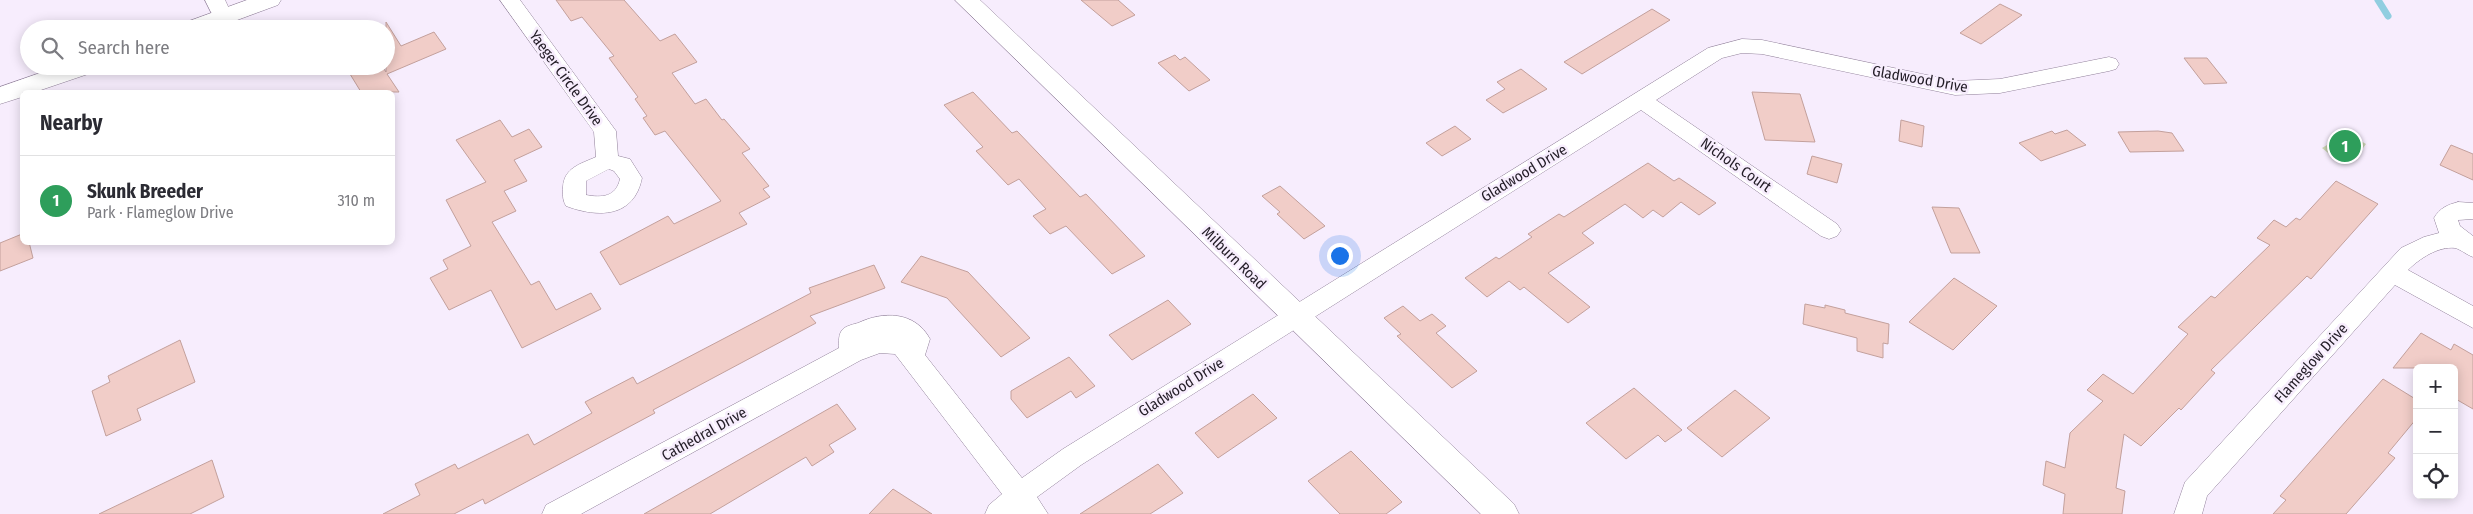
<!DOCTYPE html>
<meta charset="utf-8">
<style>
body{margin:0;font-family:"Fira Sans Condensed",sans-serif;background:#f2f2f3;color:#2b2b33}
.controls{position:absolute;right:15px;bottom:15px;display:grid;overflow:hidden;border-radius:8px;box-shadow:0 2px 12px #0003}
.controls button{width:45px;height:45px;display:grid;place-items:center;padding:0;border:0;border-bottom:1px solid #e1e1e2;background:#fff;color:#2b2b33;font:25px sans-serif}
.you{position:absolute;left:1339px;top:255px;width:18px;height:18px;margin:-12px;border:4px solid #fff;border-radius:50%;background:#1a73e8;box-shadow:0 0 0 8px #1a73e833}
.badge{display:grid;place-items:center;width:32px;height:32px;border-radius:50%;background:#925d11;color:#fff;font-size:16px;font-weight:700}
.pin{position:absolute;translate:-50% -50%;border:2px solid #fff;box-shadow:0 1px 5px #0006}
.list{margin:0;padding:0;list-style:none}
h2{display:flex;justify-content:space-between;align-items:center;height:65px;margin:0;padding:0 20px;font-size:21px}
h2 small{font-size:16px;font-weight:400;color:#7c7c81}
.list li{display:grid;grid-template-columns:32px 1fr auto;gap:15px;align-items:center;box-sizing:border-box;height:90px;padding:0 20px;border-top:1px solid #e1e1e2}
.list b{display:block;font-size:19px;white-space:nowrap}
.list p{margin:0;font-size:16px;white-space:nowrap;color:#7c7c81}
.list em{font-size:16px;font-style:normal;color:#7c7c81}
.icon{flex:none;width:28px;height:28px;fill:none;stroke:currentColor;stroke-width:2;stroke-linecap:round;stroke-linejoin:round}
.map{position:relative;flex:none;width:2473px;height:514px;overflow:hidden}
.search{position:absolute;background:#fff;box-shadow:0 2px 12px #0003;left:20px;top:20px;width:375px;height:55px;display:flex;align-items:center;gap:12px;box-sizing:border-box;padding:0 18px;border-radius:28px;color:#7c7c81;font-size:19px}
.panel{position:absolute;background:#fff;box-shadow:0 2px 12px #0003;left:20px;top:90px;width:375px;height:155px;border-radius:8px}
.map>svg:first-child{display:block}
.green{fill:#ccd6b4}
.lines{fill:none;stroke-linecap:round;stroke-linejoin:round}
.stream{stroke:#91cee0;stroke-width:7}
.building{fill:#f1cdc8;stroke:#c3a09c}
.street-casing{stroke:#91819a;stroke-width:1}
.secondary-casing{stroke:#91819a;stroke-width:1}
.street{fill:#fff;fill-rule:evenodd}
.secondary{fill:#fff;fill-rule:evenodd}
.labels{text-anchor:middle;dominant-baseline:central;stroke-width:5;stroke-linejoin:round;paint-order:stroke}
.street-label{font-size:15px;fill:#221c26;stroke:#f7edfd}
</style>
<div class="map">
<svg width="2473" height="514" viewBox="0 0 2473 514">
<rect width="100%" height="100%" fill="#f7edfd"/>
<polygon class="green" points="2347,133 2366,144 2363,148 2333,157 2322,148"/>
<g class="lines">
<polyline class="stream" points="2378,0 2388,16"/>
</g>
<g class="building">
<polygon points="556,0 624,0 660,41 675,34 697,62 672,73 695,104 706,99 722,120 724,119 750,149 742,153 769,186 763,189 770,197 739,213 747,224 620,285 600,252 668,216 674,224 721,201 665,131 655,135 643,118 647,116 635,99 638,97 609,58 614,56 582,17 571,21"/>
<polygon points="1081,0 1118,0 1135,15 1112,26"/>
<polygon points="2000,4 2022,15 1981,44 1960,33"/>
<polygon points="1652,9 1670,20 1582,74 1564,62"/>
<polygon points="386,22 401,46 434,32 446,49 387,74 399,92 361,92 350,74 355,71 352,66 382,66 386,72"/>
<polygon points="1175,55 1180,60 1185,57 1210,80 1189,91 1158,63"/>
<polygon points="2184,58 2207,58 2227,83 2204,84"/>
<polygon points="1521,69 1547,89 1503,113 1486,100 1505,89 1497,82"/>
<polygon points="973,92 1012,133 1017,131 1080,197 1086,194 1145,256 1112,274 1066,226 1050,234 1033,216 1046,209 1019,179 1008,185 976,151 983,147 944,105"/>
<polygon points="1752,92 1800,94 1815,142 1765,140"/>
<polygon points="500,120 512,137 529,129 542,147 514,160 527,181 504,191 516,211 492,222 531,285 539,281 556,310 591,293 601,309 522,348 491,290 449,310 430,278 448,269 443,260 471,246 446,200 486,182 456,140"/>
<polygon points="1901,120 1924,126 1922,147 1899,141"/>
<polygon points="1455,126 1471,139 1442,156 1426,143"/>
<polygon points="2067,130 2086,145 2041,161 2019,143 2052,131 2055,134"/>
<polygon points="2158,131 2172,133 2184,151 2130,152 2118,132"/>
<polygon points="2451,145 2473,154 2473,180 2440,165"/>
<polygon points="1812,156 1842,164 1837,183 1807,174"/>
<polygon points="1648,163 1674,181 1679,178 1716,203 1699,215 1681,202 1663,217 1653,210 1643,218 1625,204 1582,233 1594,243 1548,273 1590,307 1568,323 1524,287 1520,290 1509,281 1487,297 1465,278 1496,257 1499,259 1532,237 1528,234 1559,214 1564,217"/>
<polygon points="2336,181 2378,204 2311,279 2307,276 2211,370 2215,373 2181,410 2179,408 2141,446 2124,434 2116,488 2125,491 2122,514 2063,514 2065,494 2043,485 2046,461 2065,468 2070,433 2103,401 2087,390 2103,374 2133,394 2188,334 2178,327 2211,296 2215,298 2270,245 2257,238 2274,220 2286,227 2296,218 2300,220"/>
<polygon points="1280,186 1325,226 1304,239 1277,214 1280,212 1262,196"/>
<polygon points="1932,207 1959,208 1980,253 1951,253"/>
<polygon points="22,234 22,242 29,242 33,258 0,271 0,243"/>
<polygon points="921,256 968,272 1030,338 1001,357 947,298 901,282"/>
<polygon points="874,265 885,288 810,316 816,323 653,410 655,413 485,504 483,499 454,514 383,514 420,495 415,484 455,464 458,469 528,434 534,445 592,413 585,402 633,377 637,384 811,293 809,288"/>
<polygon points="1954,278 1997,306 1953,350 1909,322"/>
<polygon points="1168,300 1191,324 1132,360 1109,335"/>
<polygon points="1805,304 1825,308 1825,305 1845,310 1845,313 1889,324 1888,344 1883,343 1883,358 1857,351 1857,338 1803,324"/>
<polygon points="1403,306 1420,321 1432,314 1446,326 1436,333 1477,371 1452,388 1397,336 1401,334 1384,318"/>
<polygon points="2421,333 2451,350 2454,344 2473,355 2473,409 2454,398 2454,368 2393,368"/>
<polygon points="180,340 195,382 137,409 141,420 106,436 92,391 110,382 108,376"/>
<polygon points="1069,357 1095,386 1076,398 1071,391 1027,418 1011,399 1011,391"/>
<polygon points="2383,379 2417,400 2417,418 2388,453 2395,458 2346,514 2273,514 2286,500 2280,496"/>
<polygon points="1634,388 1682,430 1665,442 1658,435 1626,459 1586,423"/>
<polygon points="1735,390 1770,418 1722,457 1687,428"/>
<polygon points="1253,394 1277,418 1218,458 1195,433"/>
<polygon points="837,404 856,429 829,445 834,452 812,466 806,457 710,514 644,514"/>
<polygon points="1351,451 1402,502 1386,514 1340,514 1308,481"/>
<polygon points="212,460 224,497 190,514 99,514"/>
<polygon points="1158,464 1183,493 1150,514 1080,514"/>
<polygon points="893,489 932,514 869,514"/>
</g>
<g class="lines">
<defs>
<g id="street">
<polygon points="205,0 225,0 233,17 230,22 223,23 216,22"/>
<path d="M500 0H520L616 131 618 156 630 159 642 178C634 218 598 218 566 206 562 199 563 194 563 187 564 168 580 164 596 157L594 132ZM609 169 614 171 620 179C616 197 602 198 586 195V181Z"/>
<path d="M1742 39 1762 40 1955 81 2000 79 2109 57 2116 59 2119 64 2116 69 2109 71 2000 93 1955 95 1762 54 1742 53 1722 58 1656 100 1837 224 1841 230 1837 236 1829 239 1821 236 1641 110 1081 465 1037 497 1048 514H985L989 505 1002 494 895 354 880 353 861 360 581 514H542L546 505 839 348C839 342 838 334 843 329 846 326 854 324 858 323 883 311 915 311 930 339L925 355 1022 478 1063 449 1708 48Z"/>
<path d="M2458 202 2473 203V219L2458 220 2460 226 2473 236V257C2467 255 2460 249 2455 248 2438 246 2419 259 2408 270L2473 306V328L2395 285 2207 496 2202 514H2174L2185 482 2401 248 2424 237 2439 233 2434 218C2440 208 2447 205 2458 202Z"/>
</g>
<g id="secondary">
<polygon points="247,0 281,0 278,5 213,29 177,29 181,24"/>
<polygon points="955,0 980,0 1514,504 1519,514 1481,514"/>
<polygon points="60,66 97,66 94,72 35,92 22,92 22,97 0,104 0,87"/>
</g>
</defs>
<use href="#street" class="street-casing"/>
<use href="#secondary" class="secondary-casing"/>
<use href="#street" class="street"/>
<use href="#secondary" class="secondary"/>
</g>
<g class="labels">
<g class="street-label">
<text transform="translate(566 78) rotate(54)">Yaeger Circle Drive</text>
<text transform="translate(1920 79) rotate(10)">Gladwood Drive</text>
<text transform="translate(1736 165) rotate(35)">Nichols Court</text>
<text transform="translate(1524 173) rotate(-31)">Gladwood Drive</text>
<text transform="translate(1234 258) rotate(44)">Milburn Road</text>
<text transform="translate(2311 363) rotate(-48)">Flameglow Drive</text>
<text transform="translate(1181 387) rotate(-32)">Gladwood Drive</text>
<text transform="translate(704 434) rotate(-29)">Cathedral Drive</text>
</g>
</g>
</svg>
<div class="controls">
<button>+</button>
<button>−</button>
<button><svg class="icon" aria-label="locate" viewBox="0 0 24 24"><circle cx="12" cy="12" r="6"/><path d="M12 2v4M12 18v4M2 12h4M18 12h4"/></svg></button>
</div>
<div class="you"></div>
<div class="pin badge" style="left:2345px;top:146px;background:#2e9e5b">1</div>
<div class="search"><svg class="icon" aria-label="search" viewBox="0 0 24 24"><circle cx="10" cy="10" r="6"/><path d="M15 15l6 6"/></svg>Search here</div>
<section class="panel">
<h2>Nearby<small></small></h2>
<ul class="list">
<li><span class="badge" style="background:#2e9e5b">1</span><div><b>Skunk Breeder</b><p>Park · Flameglow Drive</p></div><em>310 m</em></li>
</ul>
</section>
</div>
